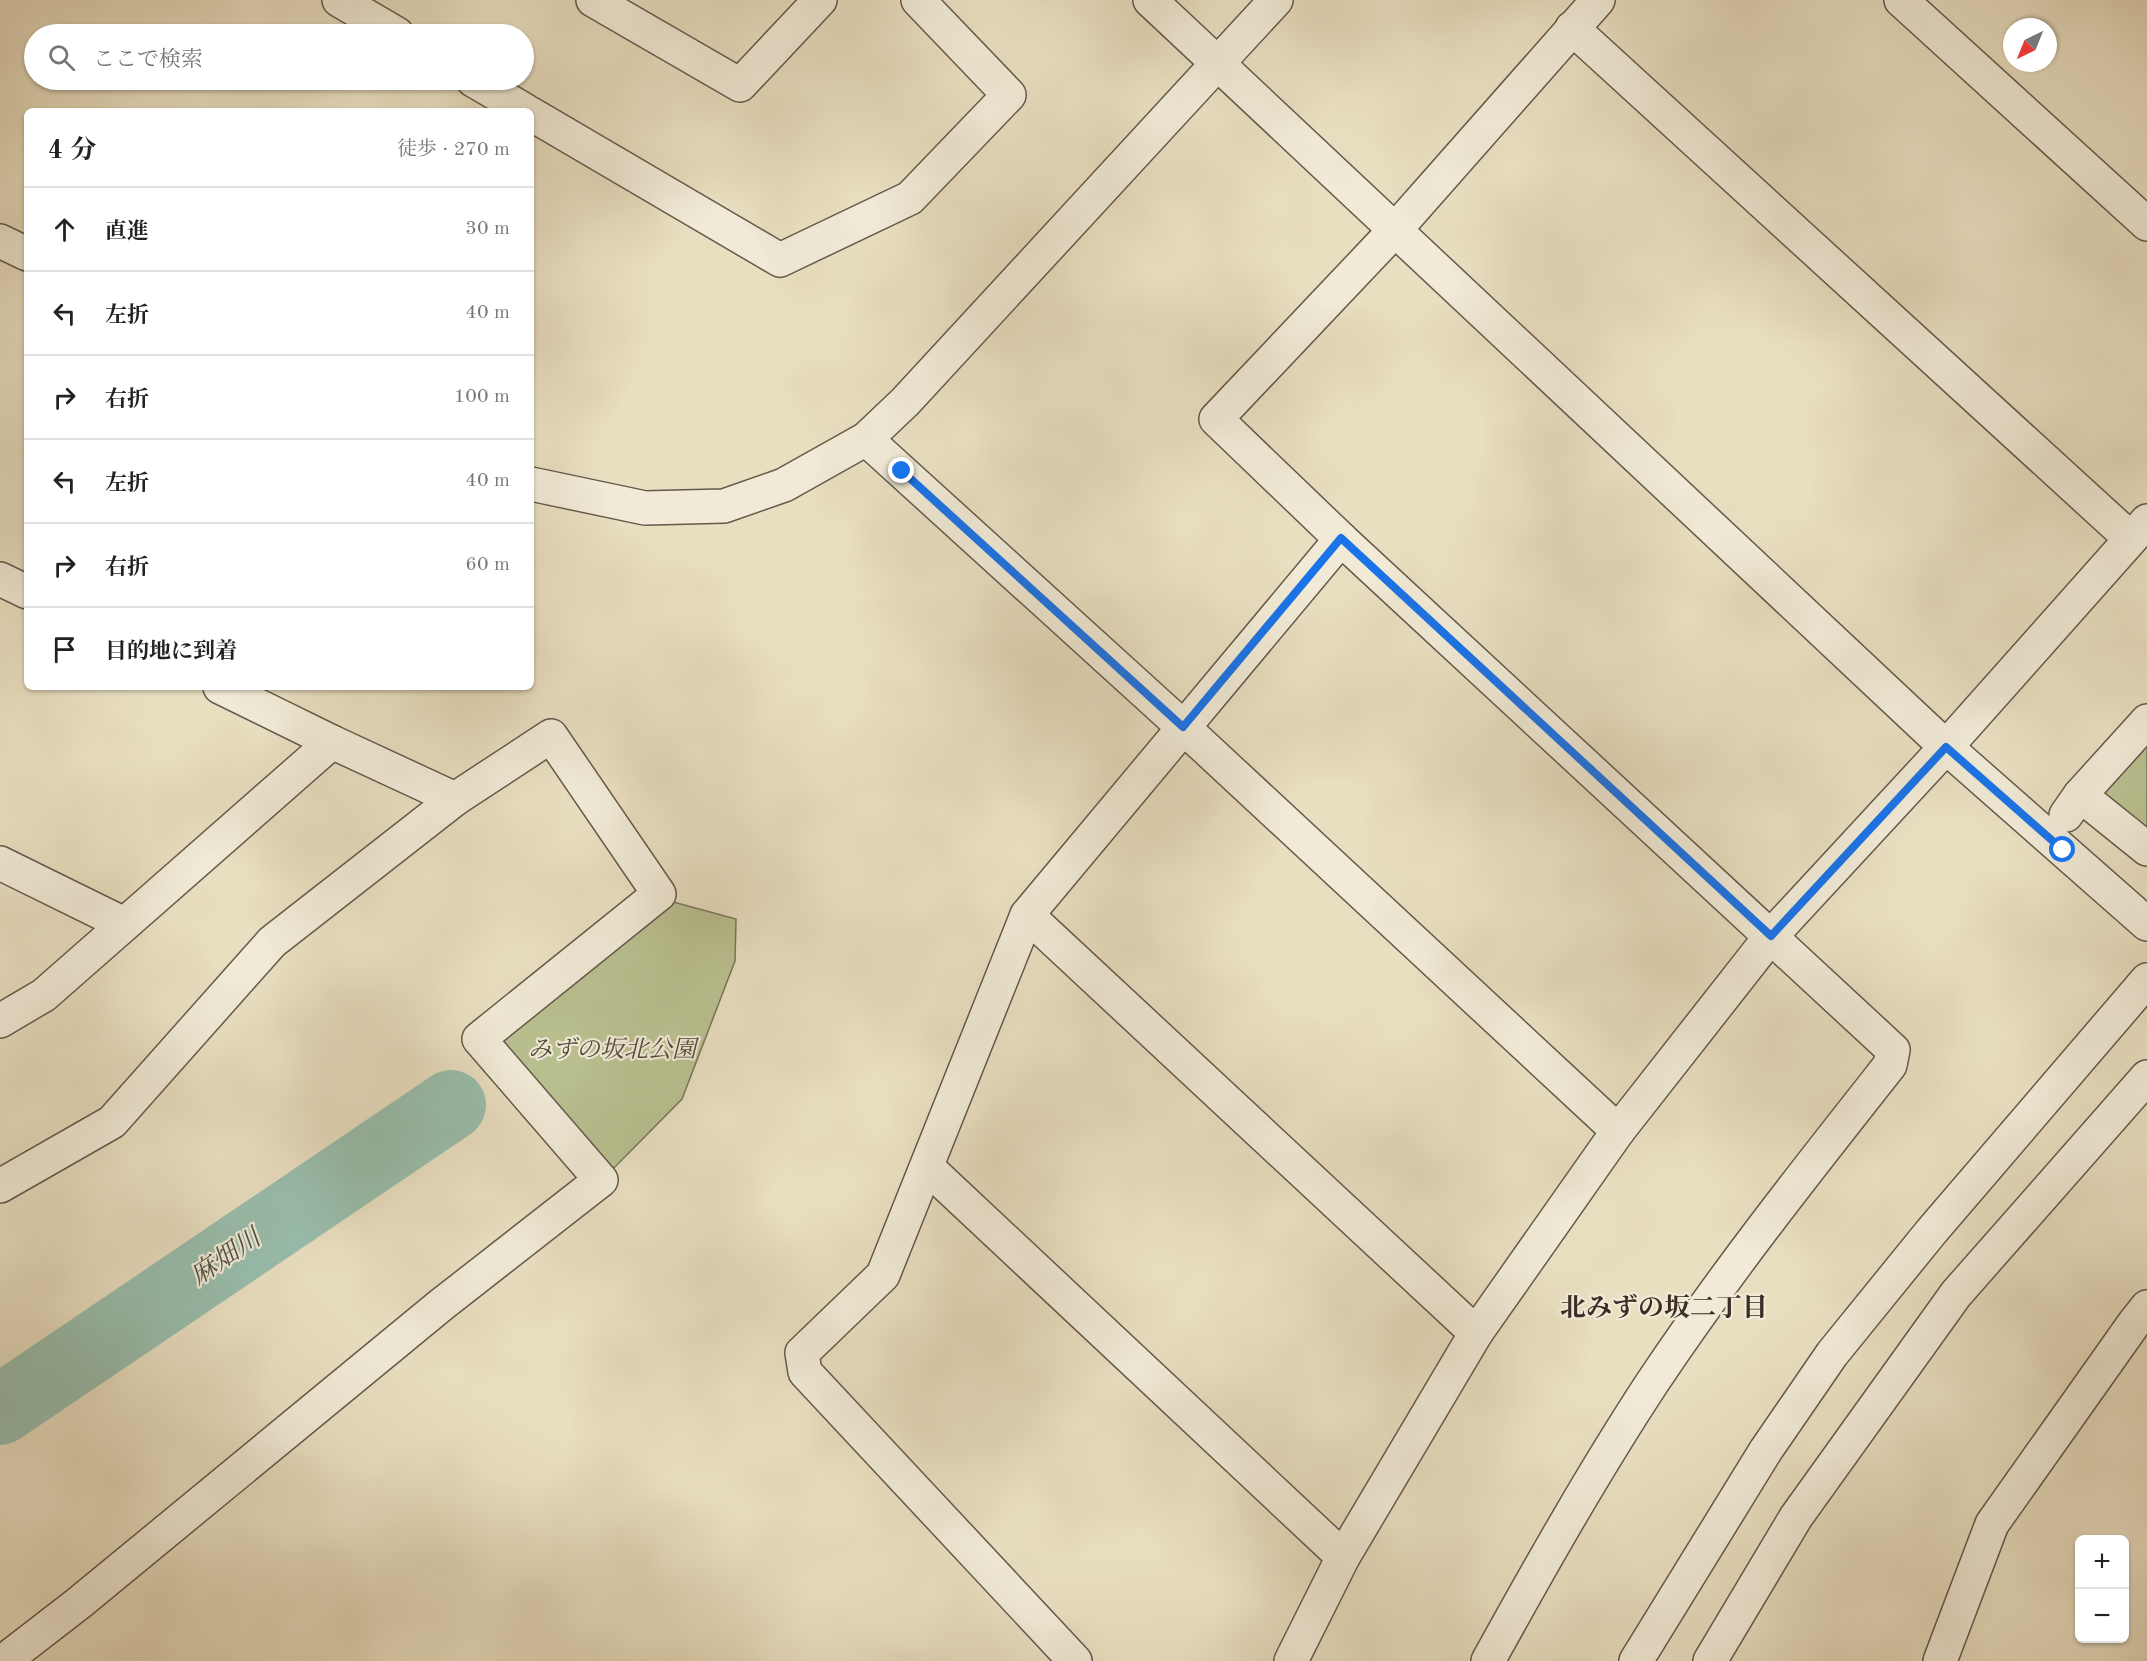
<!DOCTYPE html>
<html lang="ja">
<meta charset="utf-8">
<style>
body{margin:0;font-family:"Old Standard TT","Noto Serif JP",serif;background:#f2f2f2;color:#222}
.controls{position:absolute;right:18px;bottom:18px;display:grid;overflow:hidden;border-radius:9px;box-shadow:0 2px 4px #0004}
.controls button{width:54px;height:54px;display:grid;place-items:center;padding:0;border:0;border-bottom:2px solid #e0e0e0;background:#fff;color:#222;font:30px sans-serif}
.compass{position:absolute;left:2003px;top:18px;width:54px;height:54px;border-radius:50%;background:#fff;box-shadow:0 2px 4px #0004;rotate:223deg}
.stop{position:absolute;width:18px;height:18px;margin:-14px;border:4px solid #1a73e8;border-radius:50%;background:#fff}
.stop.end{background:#1a73e8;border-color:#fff;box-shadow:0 2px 6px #0008}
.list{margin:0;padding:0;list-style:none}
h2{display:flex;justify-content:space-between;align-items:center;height:78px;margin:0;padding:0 24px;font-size:26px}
h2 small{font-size:20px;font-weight:400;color:#767676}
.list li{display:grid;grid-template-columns:39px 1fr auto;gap:18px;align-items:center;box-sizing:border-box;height:84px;padding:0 24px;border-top:2px solid #e0e0e0}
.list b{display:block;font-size:22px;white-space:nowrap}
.list em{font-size:20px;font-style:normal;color:#767676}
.icon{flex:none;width:33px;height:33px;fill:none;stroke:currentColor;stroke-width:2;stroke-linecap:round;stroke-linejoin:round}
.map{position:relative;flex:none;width:2147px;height:1661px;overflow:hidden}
.search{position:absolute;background:#fff;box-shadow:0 2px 4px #0004;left:24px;top:24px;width:510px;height:66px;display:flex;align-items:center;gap:15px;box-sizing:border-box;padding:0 21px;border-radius:33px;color:#767676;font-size:22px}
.panel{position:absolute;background:#fff;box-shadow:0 2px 4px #0004;left:24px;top:108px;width:510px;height:582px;border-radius:9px}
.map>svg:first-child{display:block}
.green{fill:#b9c090;stroke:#79765b;stroke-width:1.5}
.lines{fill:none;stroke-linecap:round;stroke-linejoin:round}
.river{stroke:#98bdac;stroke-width:70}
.pedestrian-casing{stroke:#65594c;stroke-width:36}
.minor-casing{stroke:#65594c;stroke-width:36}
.tertiary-casing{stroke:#65594c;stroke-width:36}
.pedestrian{stroke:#f0ead6;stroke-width:33}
.minor{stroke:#f0ead6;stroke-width:33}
.tertiary{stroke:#f0ead6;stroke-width:33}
.route{stroke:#1a73e8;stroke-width:8}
.labels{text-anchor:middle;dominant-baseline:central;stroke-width:4.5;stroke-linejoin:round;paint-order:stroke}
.park-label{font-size:24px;font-style:italic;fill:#534a3b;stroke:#f0ead6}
.water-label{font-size:26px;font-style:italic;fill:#515148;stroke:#f0ead6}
.neighbourhood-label{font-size:26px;font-weight:bold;fill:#392d26;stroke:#f0ead6}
</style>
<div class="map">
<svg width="2147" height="1661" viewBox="0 0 2147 1661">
<rect width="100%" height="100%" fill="#e8dec0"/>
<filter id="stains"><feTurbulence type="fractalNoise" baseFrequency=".00333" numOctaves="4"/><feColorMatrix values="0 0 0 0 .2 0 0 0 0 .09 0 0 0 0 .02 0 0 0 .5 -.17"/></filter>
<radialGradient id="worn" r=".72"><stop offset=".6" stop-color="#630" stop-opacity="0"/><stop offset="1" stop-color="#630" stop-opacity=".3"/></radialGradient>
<g class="green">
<polygon points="2147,744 2147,842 2092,801"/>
<polygon points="666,900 736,919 735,961 682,1099 608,1174 493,1041"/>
</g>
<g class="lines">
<polyline class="river" points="0,1410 451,1105"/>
<defs>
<g id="pedestrian">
<polyline points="2080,795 2147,721"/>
<polyline points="2066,815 2080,795 2147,849"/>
</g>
<g id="minor">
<polyline points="339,0 397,34"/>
<polyline points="593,0 740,85 820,0"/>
<polyline points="1901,0 2147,224"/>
<polyline points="1572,28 2130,538"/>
<polyline points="473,80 526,111"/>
<polyline points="531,114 780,260 910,198 1009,95 918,0"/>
<polyline points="866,439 1183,727 1618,1131"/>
<path d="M1341 539 1893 1050 1890 1065C1808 1169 1726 1272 1652 1383 1593 1473 1540 1567 1488 1661"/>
<polyline points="0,579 27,592"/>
<polyline points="220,687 332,742 455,799"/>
<polyline points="0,863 124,924"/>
<polyline points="1027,915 1476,1333"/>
<polyline points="0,1021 44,995 332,742"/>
<polyline points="928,1168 1343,1557"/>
<polyline points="0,1186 112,1122 272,942 455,799 551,736 659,894 479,1039 601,1180 441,1305 79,1603 4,1661"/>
<polyline points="1075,1661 805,1372 802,1353 883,1275 1027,915 1341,539 1216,419 1395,230 1598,0"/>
<polyline points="1291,1661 1343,1557 1476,1333 1618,1131 1771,936 1946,747 2147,521"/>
<polyline points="1636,1661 1766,1450 1832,1354 1931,1232 2147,980"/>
<polyline points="1710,1661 1796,1517 1956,1294 2147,1077"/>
<polyline points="1940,1661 1992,1524 2135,1322 2147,1307"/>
</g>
<g id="tertiary">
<polyline points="1150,0 1946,747 2147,924"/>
<polyline points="0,241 27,254"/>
<polyline points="531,484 645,508 724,506 784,485 866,439 905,402 1276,0"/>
</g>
</defs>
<use href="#pedestrian" class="pedestrian-casing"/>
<use href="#minor" class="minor-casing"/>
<use href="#tertiary" class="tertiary-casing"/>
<use href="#pedestrian" class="pedestrian"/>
<use href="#minor" class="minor"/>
<use href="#tertiary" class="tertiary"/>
</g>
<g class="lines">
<polyline class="route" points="902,471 1183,727 1341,538 1771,936 1946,747 2063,850"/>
</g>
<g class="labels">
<g class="park-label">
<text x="612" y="1051">みずの坂北公園</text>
</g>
<g class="water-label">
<text transform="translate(226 1258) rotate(-34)">麻畑川</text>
</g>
<g class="neighbourhood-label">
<text x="1664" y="1309">北みずの坂二丁目</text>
</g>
</g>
<rect width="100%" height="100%" filter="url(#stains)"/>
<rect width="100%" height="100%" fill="url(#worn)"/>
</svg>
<div class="controls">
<button>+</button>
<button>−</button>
</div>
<svg class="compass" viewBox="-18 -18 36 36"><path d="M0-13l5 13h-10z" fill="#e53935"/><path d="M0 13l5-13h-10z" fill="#767676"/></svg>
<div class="stop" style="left:2063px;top:850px"></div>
<div class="stop end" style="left:902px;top:471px"></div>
<div class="search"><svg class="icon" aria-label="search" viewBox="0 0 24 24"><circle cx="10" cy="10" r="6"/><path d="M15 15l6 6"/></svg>ここで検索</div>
<section class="panel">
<h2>4 分<small>徒歩 · 270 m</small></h2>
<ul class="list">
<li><svg class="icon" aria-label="ahead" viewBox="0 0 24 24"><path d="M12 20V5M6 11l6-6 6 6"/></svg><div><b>直進</b></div><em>30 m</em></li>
<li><svg class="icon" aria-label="left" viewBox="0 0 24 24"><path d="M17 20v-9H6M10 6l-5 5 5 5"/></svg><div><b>左折</b></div><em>40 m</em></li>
<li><svg class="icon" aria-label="right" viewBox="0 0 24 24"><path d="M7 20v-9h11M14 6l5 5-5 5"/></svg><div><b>右折</b></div><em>100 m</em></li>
<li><svg class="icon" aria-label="left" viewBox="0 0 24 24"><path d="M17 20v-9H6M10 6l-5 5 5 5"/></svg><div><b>左折</b></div><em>40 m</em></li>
<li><svg class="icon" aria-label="right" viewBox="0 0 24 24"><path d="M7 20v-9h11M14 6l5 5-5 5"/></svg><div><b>右折</b></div><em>60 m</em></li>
<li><svg class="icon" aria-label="arrive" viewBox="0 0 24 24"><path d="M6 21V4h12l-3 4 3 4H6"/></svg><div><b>目的地に到着</b></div></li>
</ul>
</section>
</div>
